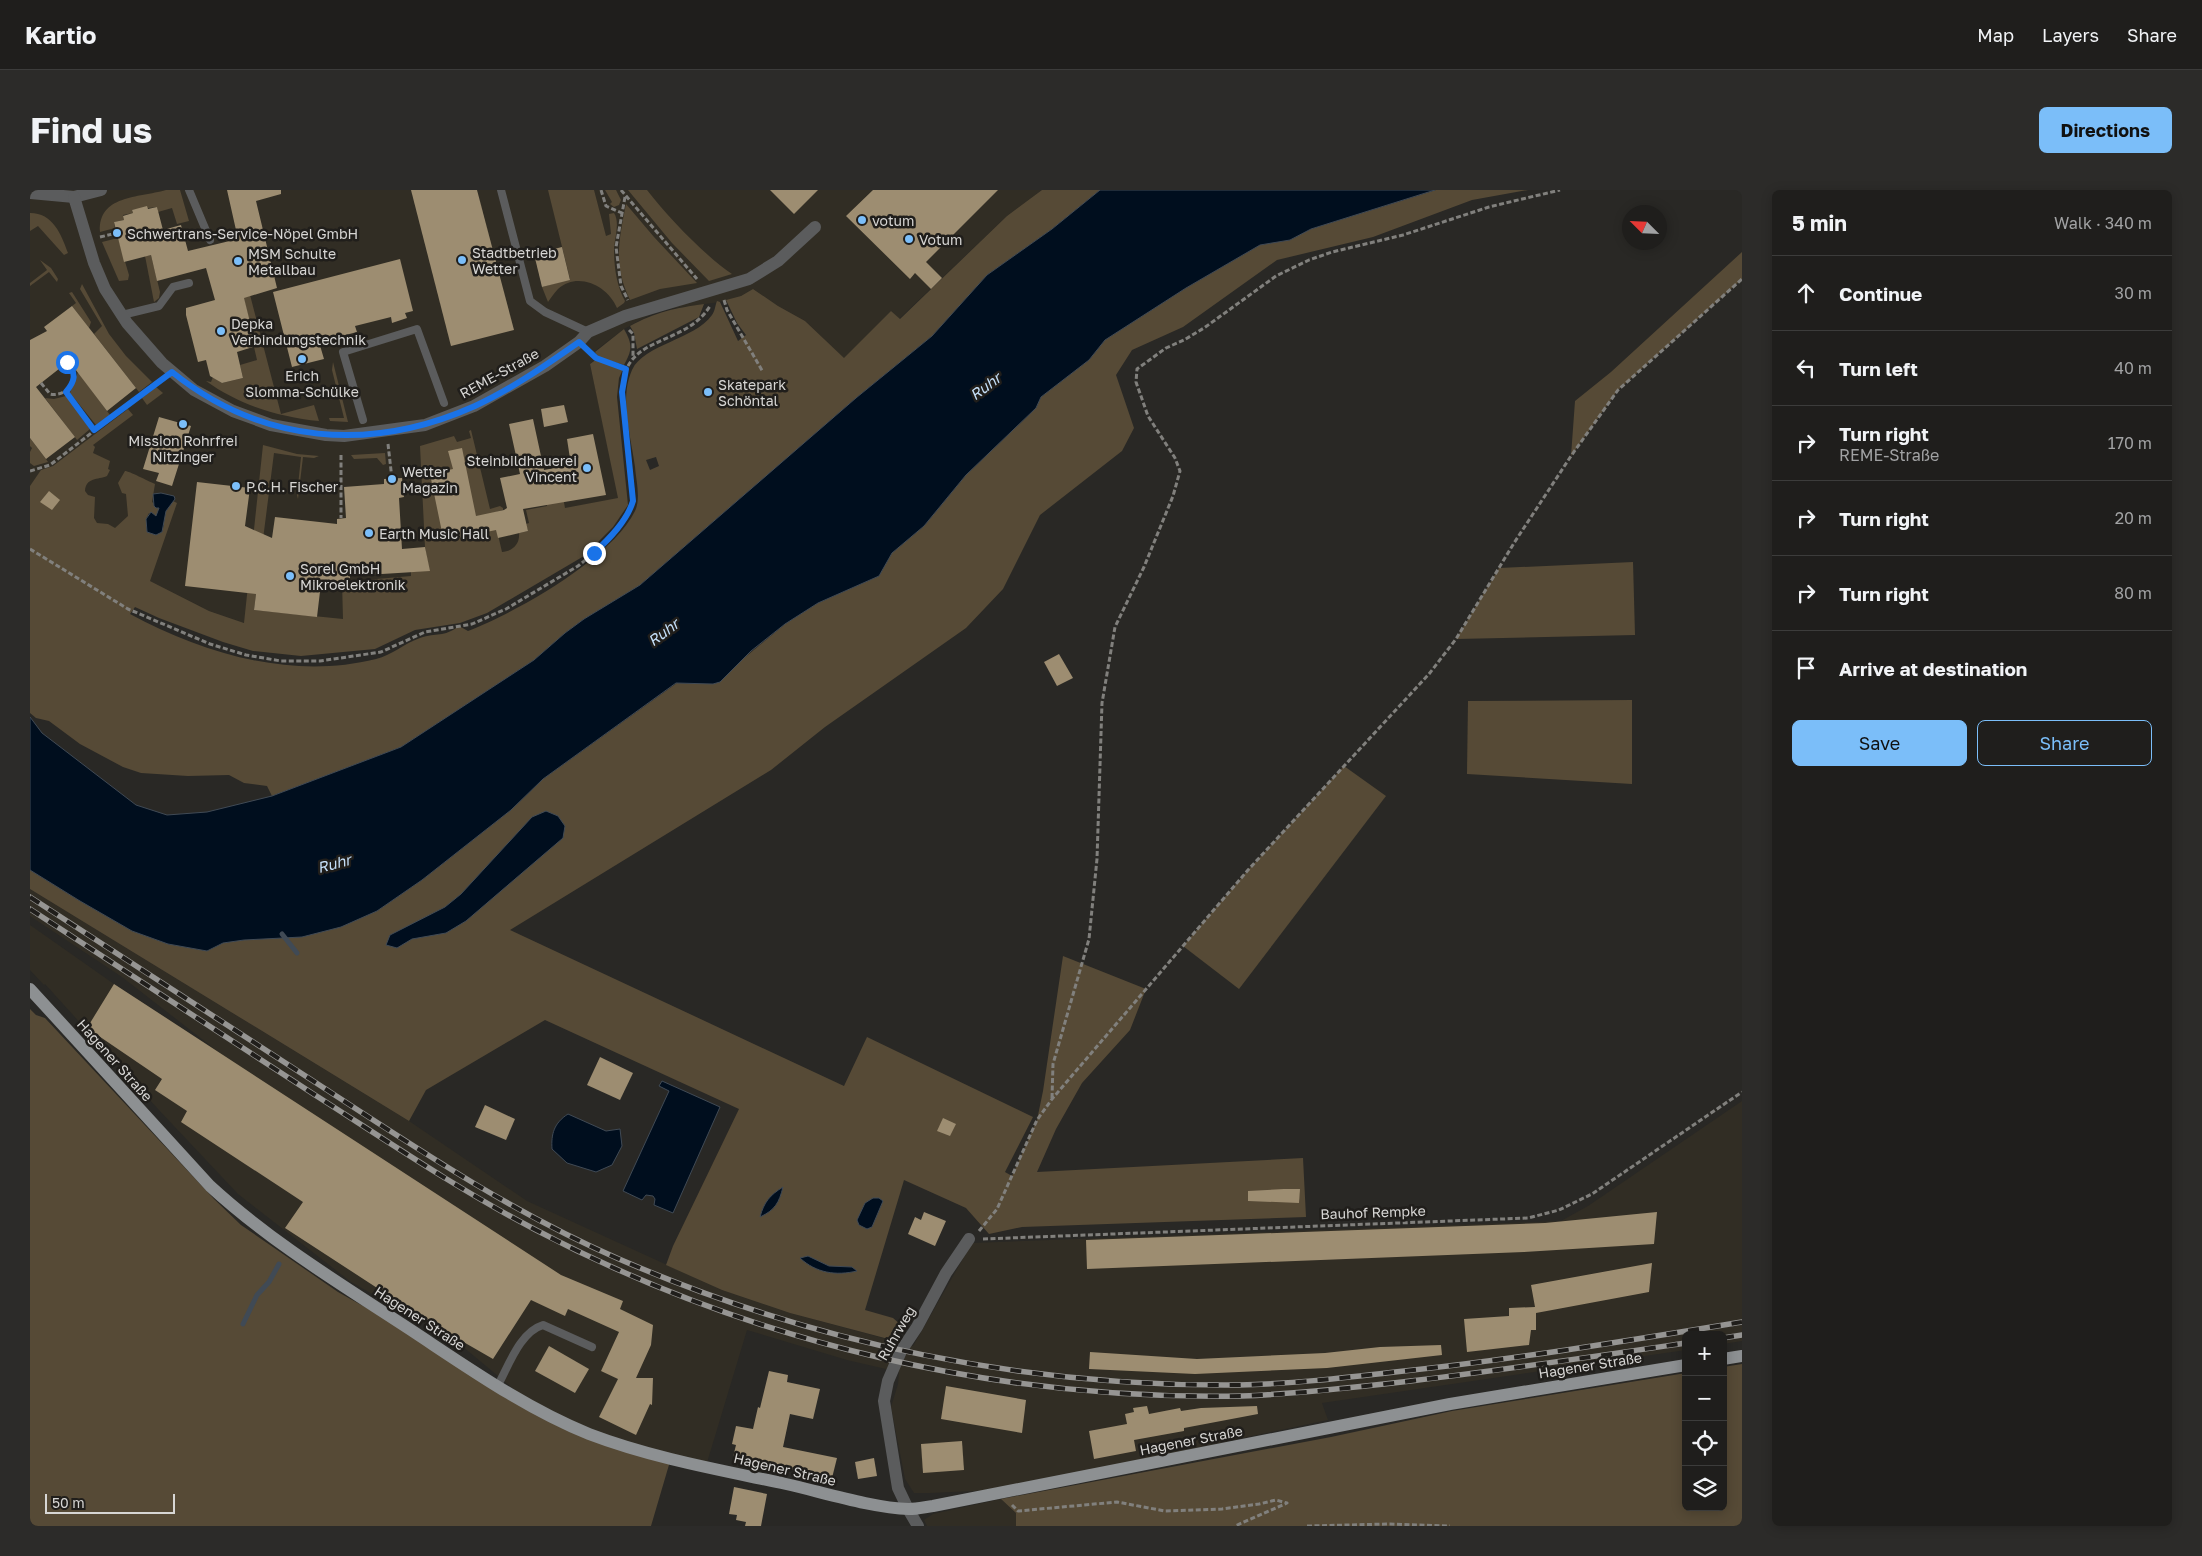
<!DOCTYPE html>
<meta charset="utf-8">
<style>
body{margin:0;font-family:"Golos Text",sans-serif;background:#2c2b29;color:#f1f3f6}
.controls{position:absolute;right:15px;bottom:15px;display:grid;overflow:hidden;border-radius:8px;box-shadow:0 2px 12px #0003}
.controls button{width:45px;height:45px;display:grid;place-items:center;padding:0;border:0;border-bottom:1px solid #3c3c3b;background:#1f1e1c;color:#f1f3f6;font:25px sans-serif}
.compass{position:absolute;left:1592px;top:15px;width:45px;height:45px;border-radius:50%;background:#1f1e1c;box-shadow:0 2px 12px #0003;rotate:294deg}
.scale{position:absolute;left:15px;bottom:12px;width:130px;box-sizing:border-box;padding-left:5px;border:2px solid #d7d6d4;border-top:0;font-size:14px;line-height:18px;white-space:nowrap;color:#d7d6d4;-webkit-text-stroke:4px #201e1b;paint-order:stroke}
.stop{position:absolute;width:15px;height:15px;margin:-11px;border:4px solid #1a73e8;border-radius:50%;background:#fff}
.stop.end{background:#1a73e8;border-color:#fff;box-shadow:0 1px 5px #0008}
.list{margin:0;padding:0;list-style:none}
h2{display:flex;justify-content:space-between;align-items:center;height:65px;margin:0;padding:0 20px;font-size:21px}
h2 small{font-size:16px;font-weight:400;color:#a1a2a3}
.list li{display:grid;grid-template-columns:32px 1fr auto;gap:15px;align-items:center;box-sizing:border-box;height:75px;padding:0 20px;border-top:1px solid #3c3c3b}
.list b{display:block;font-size:19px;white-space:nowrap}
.list p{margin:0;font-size:16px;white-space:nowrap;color:#a1a2a3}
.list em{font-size:16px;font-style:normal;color:#a1a2a3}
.actions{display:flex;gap:10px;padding:15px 20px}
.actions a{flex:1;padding:11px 0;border:1px solid #7bbef9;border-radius:8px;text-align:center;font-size:18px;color:#7bbef9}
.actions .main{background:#7bbef9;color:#111}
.icon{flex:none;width:28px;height:28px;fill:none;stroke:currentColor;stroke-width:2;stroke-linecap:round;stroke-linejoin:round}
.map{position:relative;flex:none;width:1712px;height:1336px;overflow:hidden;border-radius:8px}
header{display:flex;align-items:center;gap:30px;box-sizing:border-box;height:70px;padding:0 25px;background:#1f1e1c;border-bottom:1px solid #3c3c3b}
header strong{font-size:24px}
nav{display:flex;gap:28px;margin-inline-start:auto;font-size:18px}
.intro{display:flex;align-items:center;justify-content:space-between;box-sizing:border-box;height:120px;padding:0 30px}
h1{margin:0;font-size:35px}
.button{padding:12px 22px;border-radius:8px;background:#7bbef9;color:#111;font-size:18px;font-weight:700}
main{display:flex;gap:30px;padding:0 30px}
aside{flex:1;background:#1f1e1c;border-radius:8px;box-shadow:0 2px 12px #0003}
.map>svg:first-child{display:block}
.built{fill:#312d24}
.green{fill:#564a36;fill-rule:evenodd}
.water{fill:#000e1e;stroke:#404a55}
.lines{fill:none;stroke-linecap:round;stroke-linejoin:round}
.stream{stroke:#404a55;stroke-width:5}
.building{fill:#9d8d71}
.path{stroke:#81807d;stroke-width:3;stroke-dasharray:5 2.5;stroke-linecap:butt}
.service{stroke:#5b5c5d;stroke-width:8}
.minor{stroke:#5b5c5d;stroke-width:12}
.tertiary{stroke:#5b5c5d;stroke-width:12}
.primary{stroke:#8d9092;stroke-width:12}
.rail-casing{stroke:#969593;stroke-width:5.5}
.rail{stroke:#201e1b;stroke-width:4;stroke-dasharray:11;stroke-linecap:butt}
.route{stroke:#1a73e8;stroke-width:6}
.poi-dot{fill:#7bbef9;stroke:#201e1b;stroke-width:2}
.labels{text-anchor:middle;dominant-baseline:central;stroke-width:5;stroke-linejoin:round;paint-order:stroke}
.poi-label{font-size:14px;fill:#d7d6d4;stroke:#201e1b;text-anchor:start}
.street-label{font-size:14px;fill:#d7d6d4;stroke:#201e1b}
.water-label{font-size:15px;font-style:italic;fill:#c5dff8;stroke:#201e1b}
</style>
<header>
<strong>Kartio</strong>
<nav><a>Map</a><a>Layers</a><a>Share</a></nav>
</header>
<div class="intro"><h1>Find us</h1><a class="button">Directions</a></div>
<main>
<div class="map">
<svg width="1712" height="1336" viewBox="0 0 1712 1336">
<rect width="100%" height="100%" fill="#292825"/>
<g class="built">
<polygon points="0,0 1012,0 977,26 869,129 861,121 814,169 775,131 748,116 723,99 711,106 690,112 638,119 620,125 594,139 565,161 568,167 560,174 589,308 358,432 214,433 179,421 120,391 0,317"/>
<polygon points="0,699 379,931 497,1011 692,1100 760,1123 883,1156 942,1053 1531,1031 1558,1016 1712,911 1712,1151 1693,1154 1693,1145 1656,1145 1656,1160 1292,1213 1298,1230 967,1300 900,1303 884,1303 875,1289 861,1217 868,1194 869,1182 817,1170 717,1140 676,1276 603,1259 511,1222 426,1151 321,1092 208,1004 128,919 15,794 14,795 0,780 0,735 84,794 186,860 92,787 0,726"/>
<polygon points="971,1309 986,1323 986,1336 897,1336 894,1330 903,1324"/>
</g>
<g class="green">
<path d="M136 0H150L159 31 147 34 142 18 128 22 127 17 102 20 103 23 93 25 94 30 84 32 85 38 70 42C68 5 108 8 136 0Z"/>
<path d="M518 0H564L576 46 581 44 579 24 584 23C590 32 585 47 584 58 584 75 586 95 595 111L594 113 587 118C578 96 548 81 528 99 524 103 521 108 518 112L512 97 540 89Z"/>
<polygon points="575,0 586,0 591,10 589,15 584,17 580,14 582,12"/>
<path d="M598 0H617C638 27 674 65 702 84L679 91 642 53Z"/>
<path d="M1012 0H1070L1022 39 957 85 902 146 826 208 610 395 554 429 535 443 504 470 371 557 242 606 237 596 214 593 199 585 158 586 111 583 93 577 50 554 19 531 6 528 0 523V296L11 280 23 276 98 219 103 225 63 255 65 257 63 263 80 271 78 279 80 280 77 286C68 290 56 287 55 301L58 305 65 307 64 328 67 333 78 334 85 338 98 326 96 304 92 303 88 293 95 281C99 281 118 291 125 294L122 312 130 318 126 327 119 323 116 329 117 340 132 342 134 335 133 326 143 311 147 313 120 391 179 421 214 433 233 255 267 264 289 266 284 268 273 267 268 309 267 305 271 267 244 263 224 420 313 429 312 392 381 386V382L399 380 395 357 390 256 424 246 427 252 441 248 439 241 441 240 460 319 470 316 473 318V320L463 323 472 362C483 361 490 354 489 343L498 341 496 334 499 333 496 320 517 316 515 303 531 296 535 318 588 308 560 174 567 169 593 179 589 188 587 207 598 315 583 337 554 366 457 423 430 433 385 440 345 459 271 466 223 461 193 452 129 428 105 417 100 424C174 464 262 490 346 469 362 465 375 453 390 448 407 442 413 448 429 436L438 441C487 422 581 369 605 321 611 309 606 290 605 277 601 246 589 209 602 180 614 154 664 150 682 125 685 121 685 116 687 111L690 112 708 151 716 145 707 133 696 110 711 106 723 99 748 116 775 131 814 168 861 121 870 129 977 26ZM626 267 629 276 620 280 616 270Z"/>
<polygon points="1406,0 1498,0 1442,10 1343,47 1247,70 1153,137 1102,160 1086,185 1104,238 1092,261 1010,325 973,399 936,438 795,537 741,580 480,740 814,896 837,847 1003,927 975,982 982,986 1007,930 1013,901 1033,766 1116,799 1100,840 1052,893 1026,939 1007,982 1273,968 1276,1027 992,1037 959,1044 936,1018 874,990 835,1120 863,1128 871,1135 866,1151 760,1123 692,1100 636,1075 643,1056 709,919 515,830 396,900 379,931 0,699 0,680 50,711 102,741 138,754 177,761 193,753 347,721 392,690 481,620 513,589 647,493 683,494 755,434 788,413 849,386 862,363 894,336 936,285 1006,218 1011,207 1059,170 1075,150 1156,98 1230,55 1260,50 1281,39"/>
<path d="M596 14 624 47 667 93 630 99 600 110C583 75 589 50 596 14Z"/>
<path d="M0 23C23 23 31 44 38 63L34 65 8 36 0 41Z"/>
<polygon points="88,48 99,85 98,90 89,91 72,52"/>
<polygon points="1712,62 1712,89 1588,200 1541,266 1545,211 1581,182"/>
<polygon points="121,65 130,102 129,108 124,112 115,66"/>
<polygon points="10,70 21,78 28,89 27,92 19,82 0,96 0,93 17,80"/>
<polygon points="52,94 79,144 96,166 122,192 109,202 64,144 72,136 50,99"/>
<path d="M219 101 251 224 284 215 289 231C249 227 209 215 176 191L181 192 183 187 192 193 213 188 210 175 227 170 224 157 226 156 214 110 181 119Z"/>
<polygon points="42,102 61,132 59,138 42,116 46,113 39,103"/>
<path d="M674 114 669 127 607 159 604 143 600 136C626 122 645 118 674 114Z"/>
<path d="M594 139C603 155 602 160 594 175L568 167 565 162Z"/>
<polygon points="303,172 318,232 300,231 299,228 314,228 302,180"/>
<polygon points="48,182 80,225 66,235 40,203"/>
<polygon points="126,197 133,203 117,215 112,208"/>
<polygon points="36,206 60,239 47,250 15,208 24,209"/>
<polygon points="0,248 16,269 18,272 4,276 0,273 0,262 2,258 0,256"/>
<polygon points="355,263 356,274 353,275 347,268 324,269 321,265"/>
<polygon points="1603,372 1605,445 1426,449 1469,378"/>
<polygon points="1602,510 1602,594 1437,584 1438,511"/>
<polygon points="1314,576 1356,606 1209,799 1153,756 1218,680"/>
<polygon points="0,819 6,825 15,828 184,1009 211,1035 308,1102 415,1162 511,1222 641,1268 621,1336 0,1336"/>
<polygon points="1712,1174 1712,1336 986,1336 986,1323 971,1309 1301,1247 1422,1221 1656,1183 1656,1317 1693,1317 1693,1177"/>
</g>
<g class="water">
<polygon points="1070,0 1405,0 1281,39 1260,50 1230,55 1156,98 1075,150 1059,170 1011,207 1006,218 936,285 894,336 862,363 849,386 788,413 755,434 721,461 690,492 683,494 646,493 513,589 481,620 392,690 347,721 311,737 272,747 214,750 193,753 177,761 138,754 102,741 50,711 0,680 0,527 12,543 106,615 137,625 177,622 242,606 371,557 504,470 535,443 554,429 610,395 826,208 902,146 957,85 1022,39"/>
<polygon points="131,303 144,306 145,309 136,321 132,342 126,345 117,342 116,329 121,322 126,326 129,318 126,318 124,316 123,304"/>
<polygon points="516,621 528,626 535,636 533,648 436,731 416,743 382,749 367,758 356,755 360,745 415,717 431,704 502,627"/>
<polygon points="632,891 690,917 643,1023 624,1015 625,1009 623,1006 616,1005 612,1010 593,1001 639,901 629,896"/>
<path d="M538 924 576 941 590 939 592 956 582 975 566 982 537 973 522 959C521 944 524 933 538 924Z"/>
<path d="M753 997C749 1013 745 1020 730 1027 734 1012 740 1005 753 997Z"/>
<polygon points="843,1008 849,1008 853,1011 842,1037 837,1039 829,1035 827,1030 835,1013"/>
<path d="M778 1066 799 1076 822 1077 827 1081C806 1086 786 1083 770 1068Z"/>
</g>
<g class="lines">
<g class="stream">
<polyline points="252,744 267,763"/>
<polyline points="213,1134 227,1105 239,1092 249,1074"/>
</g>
</g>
<g class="building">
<polygon points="197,0 251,0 251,4 226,11 247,98 214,108 226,156 207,162 213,188 192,193 180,186 176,170 168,172 156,125 156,118 185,110 176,78 127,91 121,65 94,72 84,32 94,30 93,26 103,23 102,20 117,16 118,19 127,17 133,40 151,35 158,61 208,49"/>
<polygon points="381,0 447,0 484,140 421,156"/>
<polygon points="740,0 788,0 764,24"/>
<polygon points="843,0 968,0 896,72 912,88 901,99 885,83 880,89 816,26"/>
<polygon points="532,57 540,90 512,97 504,64"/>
<polygon points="370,69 383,121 375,123 377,128 362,133 361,127 325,136 327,142 289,152 294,169 262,177 243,102"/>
<polygon points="42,116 106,198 77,221 39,171 6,197 45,247 16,269 0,248 0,150 17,141 14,137"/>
<polygon points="534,215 538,232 514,237 511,219"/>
<polygon points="129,227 161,236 142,296 126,291 129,283 113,279"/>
<polygon points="503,229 514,280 541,275 537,249 563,244 576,305 493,319 498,341 468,348 466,340 423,349 422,345 413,347 400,284 423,279 418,261 432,258 446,326 474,320 477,318 470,288 490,284 479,234"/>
<polygon points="372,288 374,307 369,308 372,359 395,357 400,381 320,386 320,391 291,393 287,427 224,420 226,404 155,396 167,292 220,298 215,336 242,348 245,327 307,334 307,329 316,328 314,297 354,294 354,289"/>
<polygon points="19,301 30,310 22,320 10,312"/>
<polygon points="1029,464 1043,488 1027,496 1014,472"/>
<polygon points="84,794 531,1085 593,1111 590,1119 623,1135 621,1155 606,1188 623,1188 622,1215 620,1214 606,1245 569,1227 588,1189 571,1181 589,1142 538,1119 535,1126 501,1110 463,1169 404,1135 255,1038 273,1012 151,932 157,921 125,900 132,889 57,838"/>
<polygon points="570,867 603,883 590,910 557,895"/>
<polygon points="455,915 485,929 476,950 445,937"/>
<polygon points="913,928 926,934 920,946 907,941"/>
<polygon points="1254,999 1270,999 1269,1013 1218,1011 1218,1001"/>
<polygon points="894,1022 916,1031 905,1056 878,1044 885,1027 891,1030"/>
<polygon points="1627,1022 1624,1054 1494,1062 1057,1079 1056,1050 1515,1033"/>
<polygon points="1622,1073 1619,1102 1506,1123 1506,1140 1501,1140 1499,1155 1437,1162 1434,1129 1479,1126 1479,1118 1505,1117 1501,1095"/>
<polygon points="1411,1155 1412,1165 1297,1178 1165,1184 1059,1179 1060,1162 1167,1169 1295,1163 1350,1157"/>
<polygon points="519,1156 559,1179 545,1203 505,1181"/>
<polygon points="739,1181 758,1185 757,1192 790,1199 783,1229 760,1224 753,1257 807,1268 802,1288 703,1267 706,1255 702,1254 706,1236 723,1239 728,1217 730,1218"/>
<polygon points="916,1196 996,1210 992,1243 911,1229"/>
<polygon points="1117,1216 1119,1224 1150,1218 1151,1221 1171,1218 1227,1216 1228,1224 1154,1238 1154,1241 1104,1250 1106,1261 1064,1269 1059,1241 1097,1234 1095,1224 1104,1222 1103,1218"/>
<polygon points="932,1251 934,1280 893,1283 891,1254"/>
<polygon points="844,1268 847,1286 828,1289 825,1272"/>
<polygon points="704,1297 737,1304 731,1336 715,1336 716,1332 706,1330 707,1325 699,1324"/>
</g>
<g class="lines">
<g class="path">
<polyline points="571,0 576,16 592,23"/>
<polyline points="591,0 667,89"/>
<polyline points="595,7 586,57 591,96 598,110"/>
<polyline points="70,47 87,43"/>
<polyline points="694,110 697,120 733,182"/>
<polyline points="599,140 603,144 603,167"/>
<polyline points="559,161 566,168 596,179"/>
<path d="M11 193 20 204C32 207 47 196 44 183 44 179 40 176 37 172"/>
<polyline points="36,202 64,239"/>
<polyline points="358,254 362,289"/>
<polyline points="311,265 311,328"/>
<polyline points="0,281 20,275 130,190"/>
<path d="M0 359 98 419 180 454 216 465 251 471H290L351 462 395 442 442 434 476 419 548 376 564 363 580 348 600 319 603 311C604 276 584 208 597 178 601 169 609 162 618 157 641 145 666 139 680 116"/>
<polyline points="1022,908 1023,874 1059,749 1067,669 1072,513 1085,437 1114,377 1143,306 1150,281 1145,268 1118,226 1106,192 1107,179 1136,158 1154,150 1174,138 1246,86 1279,70 1302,62 1373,45 1459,17 1530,0"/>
<polyline points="949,1041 967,1019 1007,930 1022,909 1218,680 1399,484 1426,449 1484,353 1541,266 1588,200 1712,89"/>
<polyline points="953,1049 1498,1028 1529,1020 1562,1004 1712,902"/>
<polyline points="982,1315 988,1321 1087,1312 1135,1321 1192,1319 1229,1314 1246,1310 1257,1313 1205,1336"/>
<polyline points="1277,1336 1359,1334 1420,1336"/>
</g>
<g class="service">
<polyline points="159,0 180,50"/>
<polyline points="471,0 500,111 515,122 558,142"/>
<polyline points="92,125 129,116 143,97 159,93"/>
<polyline points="333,230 313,162 387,139 414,213"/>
<path d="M468 1195C479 1175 490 1142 513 1135L562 1157"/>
</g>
<g class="minor">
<polyline points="0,3 44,7 71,0"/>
<polyline points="44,7 64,73 75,99 97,133 132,173 164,200 203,221 241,235 296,245 314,246 395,235 444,216 515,176 549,152 558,142 595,126 719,89 748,71 785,37"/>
<polyline points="878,1319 868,1298 854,1211 858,1191 871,1161 887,1137 916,1083 939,1049"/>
</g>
<polyline class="tertiary" points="878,1319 888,1336"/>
<g class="primary">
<path d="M0 799 180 996C242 1053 314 1096 384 1142 440 1179 497 1219 559 1244 622 1268 690 1280 756 1294 792 1302 843 1318 879 1319 887 1319 895 1317 903 1316L1420 1214 1656 1175"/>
<polyline points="1693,1169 1712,1166"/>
</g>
<defs>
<g id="rail">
<path d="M0 707C98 771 196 834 294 898 389 960 485 1024 589 1069 785 1154 995 1197 1209 1195 1261 1194 1313 1188 1365 1182 1481 1170 1596 1151 1712 1132"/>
<path d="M0 719C95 781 190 843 285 905 357 951 429 1000 506 1040 721 1153 969 1211 1212 1206 1266 1204 1319 1198 1372 1192 1467 1181 1561 1167 1656 1153"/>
<polyline points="1693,1148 1712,1145"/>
</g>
</defs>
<use href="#rail" class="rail-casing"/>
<use href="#rail" class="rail"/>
</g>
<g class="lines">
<path class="route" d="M37 172C47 184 45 191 36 202L64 240 142 182C232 254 340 263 445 216 482 199 516 175 549 152L566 168 596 179 592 202 603 311C597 331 579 349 564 363"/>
</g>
<g class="poi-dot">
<circle cx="832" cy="30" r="5"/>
<circle cx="87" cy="43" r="5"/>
<circle cx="879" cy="49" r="5"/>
<circle cx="432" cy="70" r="5"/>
<circle cx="208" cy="71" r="5"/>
<circle cx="191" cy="141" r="5"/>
<circle cx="272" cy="169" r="5"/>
<circle cx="678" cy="202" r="5"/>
<circle cx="153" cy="234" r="5"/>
<circle cx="557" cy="278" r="5"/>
<circle cx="362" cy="289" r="5"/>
<circle cx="206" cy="296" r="5"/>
<circle cx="339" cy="343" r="5"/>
<circle cx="260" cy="386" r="5"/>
</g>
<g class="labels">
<g class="poi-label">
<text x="842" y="30">votum</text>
<text x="97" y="43">Schwertrans-Service-Nöpel GmbH</text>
<text x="889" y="49">Votum</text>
<text x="442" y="62">Stadtbetrieb<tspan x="442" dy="16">Wetter</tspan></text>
<text x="218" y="63">MSM Schulte<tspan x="218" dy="16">Metallbau</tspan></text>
<text x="201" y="133">Depka<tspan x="201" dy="16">Verbindungstechnik</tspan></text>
<text x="272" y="185" text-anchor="middle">Erich<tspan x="272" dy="16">Slomma-Schülke</tspan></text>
<text x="688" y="194">Skatepark<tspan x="688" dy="16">Schöntal</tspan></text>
<text x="153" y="250" text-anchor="middle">Mission Rohrfrei<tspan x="153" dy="16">Nitzinger</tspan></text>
<text x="547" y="270" text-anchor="end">Steinbildhauerei<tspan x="547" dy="16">Vincent</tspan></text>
<text x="372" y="281">Wetter<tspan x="372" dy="16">Magazin</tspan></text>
<text x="216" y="296">P.C.H. Fischer</text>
<text x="349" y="343">Earth Music Hall</text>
<text x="270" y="378">Sorel GmbH<tspan x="270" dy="16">Mikroelektronik</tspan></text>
</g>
<g class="street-label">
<text transform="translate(469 183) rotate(-29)">REME-Straße</text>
<text transform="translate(85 870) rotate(48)">Hagener Straße</text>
<text transform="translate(1343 1022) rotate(-2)">Bauhof Rempke</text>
<text transform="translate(390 1128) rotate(33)">Hagener Straße</text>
<text transform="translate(866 1143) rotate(-60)">Ruhrweg</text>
<text transform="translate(1560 1175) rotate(-9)">Hagener Straße</text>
<text transform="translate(1161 1250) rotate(-11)">Hagener Straße</text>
<text transform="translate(755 1279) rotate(13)">Hagener Straße</text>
</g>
<g class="water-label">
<text transform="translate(955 196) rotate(-37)">Ruhr</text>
<text transform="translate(633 442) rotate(-37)">Ruhr</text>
<text transform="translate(304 673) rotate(-15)">Ruhr</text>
</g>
</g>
</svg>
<div class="controls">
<button>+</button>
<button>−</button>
<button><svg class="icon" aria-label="locate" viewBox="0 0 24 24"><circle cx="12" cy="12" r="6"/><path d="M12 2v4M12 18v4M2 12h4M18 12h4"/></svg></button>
<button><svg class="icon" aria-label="layers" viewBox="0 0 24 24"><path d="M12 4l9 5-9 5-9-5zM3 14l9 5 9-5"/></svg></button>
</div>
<svg class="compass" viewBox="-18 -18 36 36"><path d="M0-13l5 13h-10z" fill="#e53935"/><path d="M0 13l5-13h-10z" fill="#a1a2a3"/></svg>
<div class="scale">50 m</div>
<div class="stop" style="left:37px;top:172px"></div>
<div class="stop end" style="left:564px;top:363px"></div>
</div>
<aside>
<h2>5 min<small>Walk · 340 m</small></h2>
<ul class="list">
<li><svg class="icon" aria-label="ahead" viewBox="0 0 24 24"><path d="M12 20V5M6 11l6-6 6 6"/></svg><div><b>Continue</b></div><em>30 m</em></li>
<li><svg class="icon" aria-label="left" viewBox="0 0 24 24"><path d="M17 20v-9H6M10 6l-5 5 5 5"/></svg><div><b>Turn left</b></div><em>40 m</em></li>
<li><svg class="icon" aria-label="right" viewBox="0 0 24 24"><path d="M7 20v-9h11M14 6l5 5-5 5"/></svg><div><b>Turn right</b><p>REME-Straße</p></div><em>170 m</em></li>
<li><svg class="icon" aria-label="right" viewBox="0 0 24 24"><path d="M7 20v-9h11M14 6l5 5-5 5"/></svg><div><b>Turn right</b></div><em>20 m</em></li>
<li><svg class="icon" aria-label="right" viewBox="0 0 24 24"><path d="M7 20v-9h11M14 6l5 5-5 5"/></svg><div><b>Turn right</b></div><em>80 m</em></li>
<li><svg class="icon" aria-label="arrive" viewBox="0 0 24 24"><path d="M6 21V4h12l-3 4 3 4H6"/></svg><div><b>Arrive at destination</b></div></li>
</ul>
<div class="actions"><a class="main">Save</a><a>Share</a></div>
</aside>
</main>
